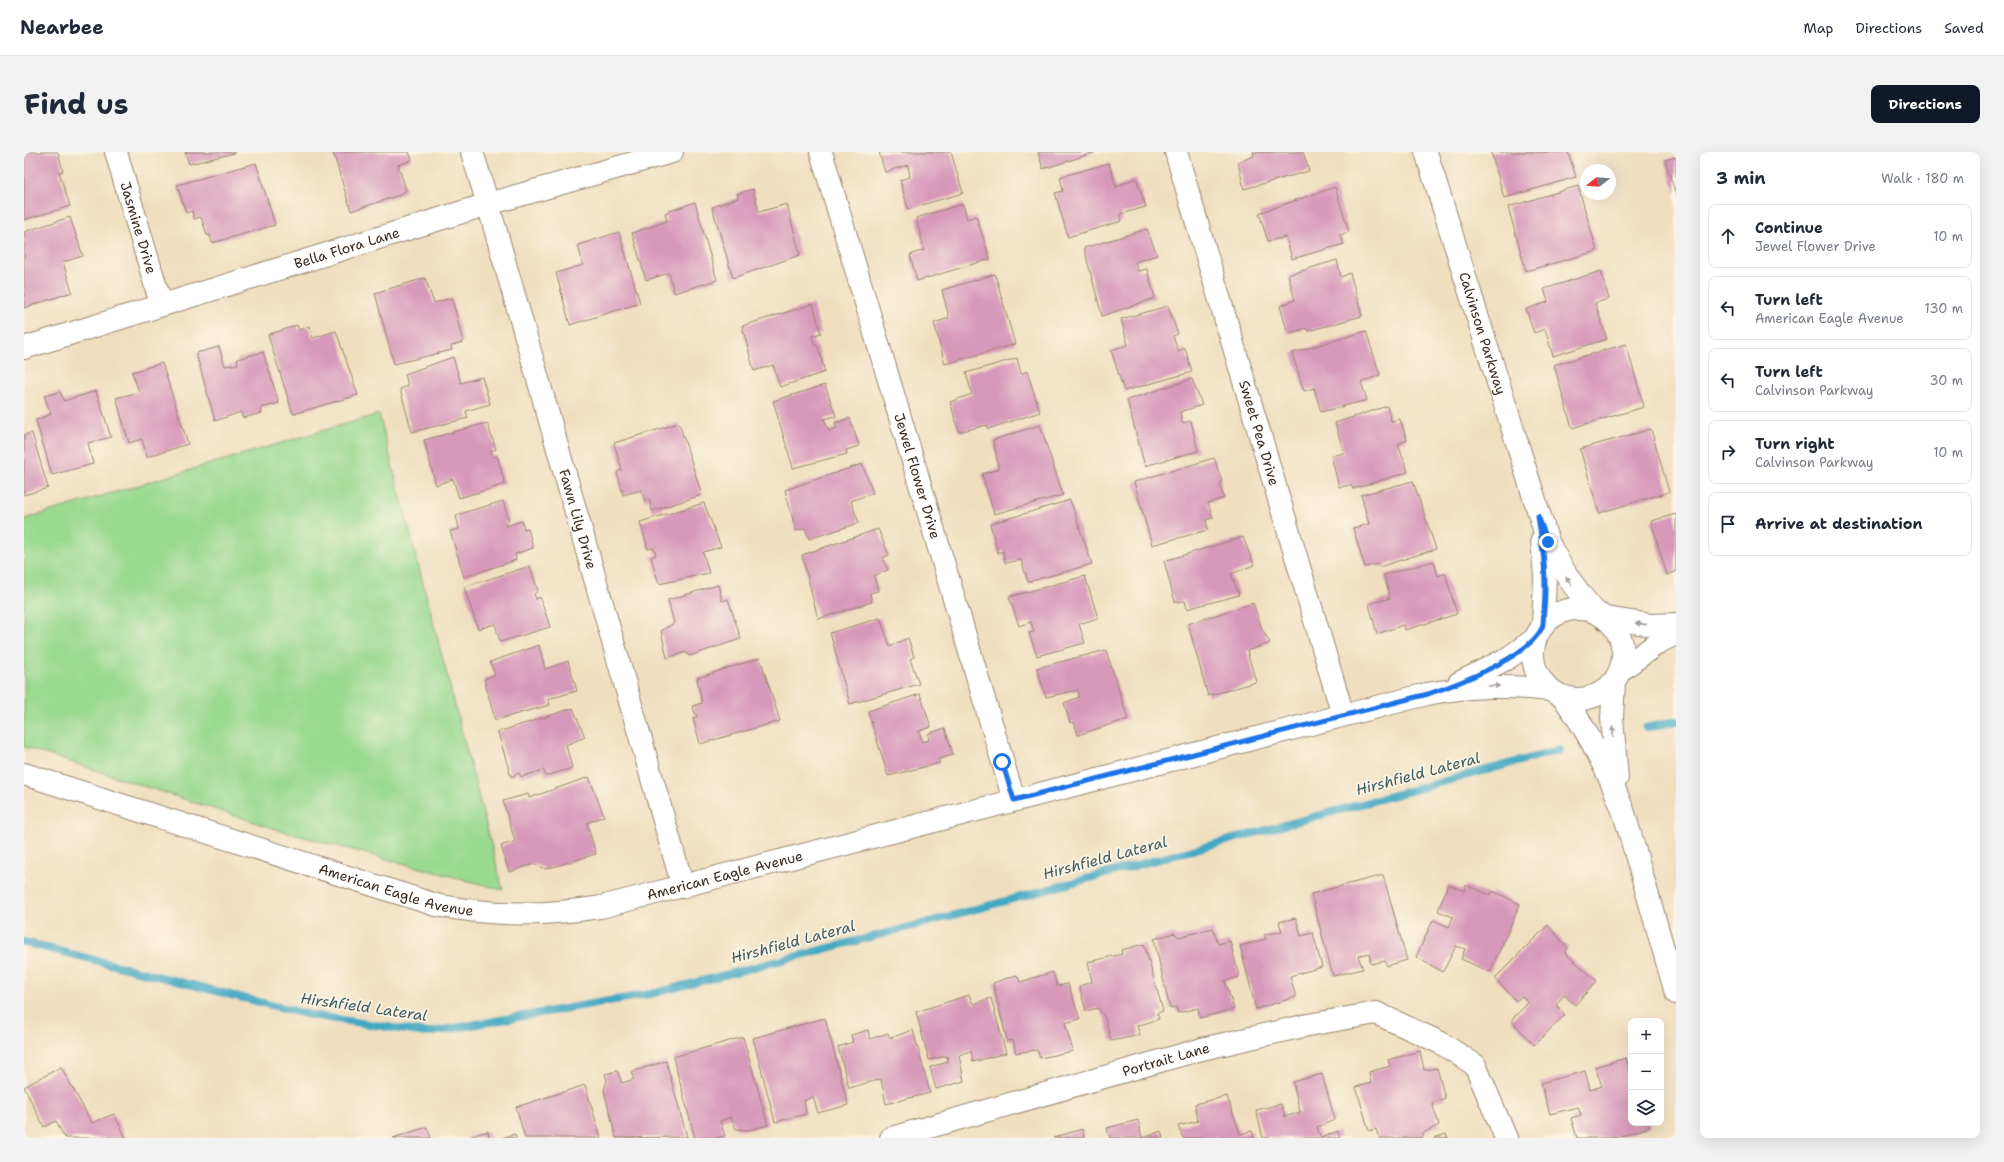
<!DOCTYPE html>
<meta charset="utf-8">
<style>
body{margin:0;font-family:"Shantell Sans",sans-serif;background:#f2f2f3;color:#1f2937}
.controls{position:absolute;right:12px;bottom:12px;display:grid;overflow:hidden;border-radius:8px;box-shadow:0 4px 16px #0002}
.controls button{width:36px;height:36px;display:grid;place-items:center;padding:0;border:0;border-bottom:1px solid #e0e1e3;background:#fff;color:#1f2937;font:20px sans-serif}
.compass{position:absolute;left:1556px;top:12px;width:36px;height:36px;border-radius:50%;background:#fff;box-shadow:0 4px 16px #0002;rotate:253deg}
.stop{position:absolute;width:12px;height:12px;margin:-9px;border:3px solid #1a73e8;border-radius:50%;background:#fff}
.stop.end{background:#1a73e8;border-color:#fff;box-shadow:0 1px 4px #0008}
.list{margin:0;padding:0;list-style:none}
h2{display:flex;justify-content:space-between;align-items:center;height:52px;margin:0;padding:0 16px;font-size:17px}
h2 small{font-size:13px;font-weight:400;color:#747a83}
.list li{display:grid;grid-template-columns:26px 1fr auto;gap:12px;align-items:center;box-sizing:border-box;height:64px;margin:0 8px 8px;padding:0 8px;border:1px solid #e0e1e3;border-radius:8px}
.list b{display:block;font-size:15px;white-space:nowrap}
.list p{margin:0;font-size:13px;white-space:nowrap;color:#747a83}
.list em{font-size:13px;font-style:normal;color:#747a83}
.icon{flex:none;width:22px;height:22px;fill:none;stroke:currentColor;stroke-width:2;stroke-linecap:round;stroke-linejoin:round}
.map{position:relative;flex:none;width:1652px;height:986px;overflow:hidden;border-radius:8px}
header{display:flex;align-items:center;gap:24px;box-sizing:border-box;height:56px;padding:0 20px;background:#fff;border-bottom:1px solid #e0e1e3}
header strong{font-size:19px}
nav{display:flex;gap:22px;margin-inline-start:auto;font-size:14px}
.intro{display:flex;align-items:center;justify-content:space-between;box-sizing:border-box;height:96px;padding:0 24px}
h1{margin:0;font-size:28px}
.button{padding:10px 18px;border-radius:8px;background:#111827;color:#fff;font-size:14px;font-weight:700}
main{display:flex;gap:24px;padding:0 24px}
aside{flex:1;background:#fff;border-radius:8px;box-shadow:0 4px 16px #0002}
.map>svg:first-child{display:block}
.green{fill:#9ad990;stroke:#6a8257}
.lines{fill:none;stroke-linecap:round;stroke-linejoin:round}
.stream{stroke:#43a8c3;stroke-width:8}
.building{fill:#d799ba}
.minor-casing{stroke:#96846e;stroke-width:24}
.tertiary-casing{stroke:#96846e;stroke-width:24}
.secondary-casing{stroke:#96846e;stroke-width:24}
.minor{stroke:#fff;stroke-width:22}
.tertiary{stroke:#fff;stroke-width:22}
.secondary{stroke:#fff;stroke-width:22}
.oneway{fill:#a79f9a}
.route{stroke:#1a73e8;stroke-width:5}
.labels{text-anchor:middle;dominant-baseline:central;stroke-width:3.5;stroke-linejoin:round;paint-order:stroke}
.street-label{font-size:14px;fill:#3b2a1e;stroke:#fcf5e5}
.water-label{font-size:15px;font-style:italic;fill:#3e5c60;stroke:#fcf5e5}
</style>
<header>
<strong>Nearbee</strong>
<nav><a>Map</a><a>Directions</a><a>Saved</a></nav>
</header>
<div class="intro"><h1>Find us</h1><a class="button">Directions</a></div>
<main>
<div class="map">
<svg width="1652" height="986" viewBox="0 0 1652 986">
<rect width="100%" height="100%" fill="#fcf5e5"/>
<filter id="ink" filterUnits="userSpaceOnUse"><feTurbulence type="fractalNoise" baseFrequency=".025" numOctaves="2"/><feDisplacementMap in="SourceGraphic" scale="8" xChannelSelector="R" yChannelSelector="G"/><feConvolveMatrix kernelMatrix="1 2 1 2 8 2 1 2 1" color-interpolation-filters="sRGB"/></filter>
<filter id="wash" filterUnits="userSpaceOnUse"><feTurbulence type="fractalNoise" baseFrequency=".012" numOctaves="4" result="noise"/><feDisplacementMap in="SourceGraphic" scale="16" xChannelSelector="R" yChannelSelector="G"/><feGaussianBlur stdDeviation="0.9" result="paint"/><feColorMatrix in="noise" values="0 0 0 0 0 0 0 0 0 0 0 0 0 0 0 0 0 1.4 0 .05"/><feComposite in="paint" operator="in"/></filter>
<g filter="url(#wash)">
<rect width="100%" height="100%" fill="#f0dfbf"/>
<polygon class="green" points="355,262 479,738 261,680 0,595 0,367"/>
<g class="lines">
<g class="stream">
<polyline points="1622,576 1652,569"/>
<polyline points="0,790 286,863 402,881 631,841 882,776 1536,598"/>
</g>
</g>
<g id="blocks">
<g class="building">
<polygon points="0,0 34,0 39,19 35,20 46,54 0,68"/>
<polygon points="161,0 211,0 211,1 165,12"/>
<polygon points="309,0 385,0 388,8 374,13 382,38 376,43 327,59"/>
<polygon points="855,0 927,0 939,41 884,57 876,28 886,25 884,13 861,20"/>
<polygon points="1014,0 1072,0 1019,17"/>
<polygon points="1229,0 1279,0 1285,19 1220,37 1214,10 1230,4"/>
<polygon points="1467,0 1544,0 1552,25 1480,46"/>
<polygon points="1652,5 1652,43 1641,8"/>
<polygon points="232,11 251,73 188,91 186,83 183,83 177,65 170,67 168,59 162,61 153,33"/>
<polygon points="1085,11 1092,35 1112,26 1122,55 1096,62 1098,69 1044,85 1031,41 1039,39 1036,25"/>
<polygon points="1554,34 1573,99 1502,119 1484,55"/>
<polygon points="1311,35 1325,80 1316,83 1320,92 1268,107 1262,85 1244,89 1235,61"/>
<polygon points="729,37 735,60 763,52 776,103 709,126 688,55 714,46 713,42"/>
<polygon points="671,50 693,128 650,141 645,121 622,128 608,81 643,69 641,61"/>
<polygon points="939,52 943,67 952,64 966,107 893,129 886,103 900,98 892,66"/>
<polygon points="46,65 59,104 39,110 48,140 0,156 0,80"/>
<polygon points="1123,77 1133,103 1111,110 1114,119 1123,117 1131,146 1078,164 1060,96"/>
<polygon points="595,80 616,151 546,173 532,121 559,113 554,93"/>
<polygon points="1313,108 1317,125 1326,121 1338,164 1284,179 1282,176 1264,182 1256,154 1271,148 1264,123"/>
<polygon points="1577,119 1585,147 1571,151 1583,187 1529,204 1521,177 1510,181 1502,157 1524,150 1520,137"/>
<polygon points="971,122 991,192 921,212 910,171 925,166 918,138"/>
<polygon points="401,126 410,151 428,146 439,190 427,194 428,198 370,212 351,141"/>
<polygon points="789,152 797,181 788,184 790,192 794,195 801,220 756,235 749,213 730,219 718,174"/>
<polygon points="1144,154 1154,182 1149,184 1154,199 1161,196 1168,220 1100,239 1087,198 1104,193 1097,167"/>
<polygon points="273,173 275,178 285,174 289,186 312,179 334,243 269,262 244,183"/>
<polygon points="1342,179 1356,223 1337,230 1343,248 1297,260 1290,236 1280,239 1268,201"/>
<polygon points="1602,192 1620,255 1548,276 1530,213"/>
<polygon points="195,195 201,214 214,212 213,207 239,200 255,251 237,256 238,261 219,266 217,260 191,269 172,201"/>
<polygon points="429,205 437,231 458,225 466,252 442,259 444,266 388,280 376,237 384,234 381,222"/>
<polygon points="993,206 997,222 1003,219 1016,260 964,277 963,273 935,280 926,250 948,242 942,221"/>
<polygon points="138,211 164,292 123,305 118,287 105,291 92,246 115,240 108,220"/>
<polygon points="1168,227 1178,253 1156,260 1158,271 1167,269 1174,299 1121,314 1103,248"/>
<polygon points="801,233 812,264 800,267 805,279 813,276 811,271 826,266 835,294 822,298 823,302 769,316 749,249"/>
<polygon points="72,239 87,285 64,291 69,312 28,323 12,268 27,262 20,244 36,240 40,249"/>
<polygon points="1363,254 1367,269 1376,267 1383,288 1374,292 1384,320 1329,337 1327,333 1315,335 1307,304 1320,301 1311,271"/>
<polygon points="463,271 472,297 467,299 469,305 473,304 481,332 435,346 429,327 412,333 400,288"/>
<polygon points="655,271 678,343 628,359 625,347 621,349 617,338 599,343 593,320 598,318 590,291"/>
<polygon points="1016,273 1039,343 970,362 958,322 975,317 969,288"/>
<polygon points="1627,277 1645,340 1575,361 1556,297"/>
<polygon points="8,281 24,336 0,343 0,283"/>
<polygon points="1190,306 1198,329 1196,332 1200,346 1184,351 1189,366 1182,368 1184,378 1128,393 1110,330"/>
<polygon points="838,312 849,341 827,349 835,371 785,387 781,376 772,379 761,338"/>
<polygon points="1389,329 1412,397 1355,415 1354,412 1341,415 1329,376 1345,372 1337,343"/>
<polygon points="1046,348 1068,412 1004,430 997,408 981,411 979,399 974,401 966,372"/>
<polygon points="479,349 485,369 481,371 482,374 498,369 500,377 504,376 509,396 491,402 492,408 440,425 426,379 435,377 432,363"/>
<polygon points="680,351 697,395 679,400 685,421 635,432 627,405 632,403 630,396 624,397 616,370"/>
<polygon points="1652,362 1652,420 1643,423 1627,369"/>
<polygon points="854,377 865,403 859,406 864,418 850,424 854,439 846,441 848,450 794,467 778,403"/>
<polygon points="1219,385 1230,413 1207,422 1215,443 1163,457 1161,449 1151,450 1140,409"/>
<polygon points="1410,409 1414,424 1421,421 1433,462 1381,478 1379,473 1353,482 1345,452 1366,446 1360,423"/>
<polygon points="506,414 514,439 510,442 512,447 516,445 526,475 476,490 471,472 454,477 440,435"/>
<polygon points="1061,424 1074,466 1055,472 1061,491 1013,504 1005,481 1010,480 1007,470 995,474 985,445"/>
<polygon points="694,433 698,449 704,447 717,487 665,504 662,500 643,506 637,479 650,471 644,448"/>
<polygon points="1229,451 1238,477 1246,491 1223,499 1232,530 1184,544 1164,472"/>
<polygon points="856,466 866,494 884,486 890,505 886,507 895,532 826,552 806,481"/>
<polygon points="515,493 521,517 544,509 553,539 524,547 526,553 471,568 460,527 471,523 466,510"/>
<polygon points="1082,498 1104,567 1054,583 1050,570 1046,571 1040,551 1055,545 1054,538 1022,545 1013,516"/>
<polygon points="736,506 756,569 676,592 669,566 673,565 668,554 678,551 673,526"/>
<polygon points="896,542 907,575 895,579 898,590 905,588 904,582 921,576 929,603 914,607 916,611 864,624 844,559"/>
<polygon points="549,556 561,585 542,593 548,616 522,624 519,618 497,625 495,621 487,625 474,580"/>
<polygon points="565,625 580,664 563,671 572,702 522,717 510,712 485,720 477,694 491,689 479,649 504,642 505,646"/>
<polygon points="1359,723 1383,808 1363,814 1361,809 1347,812 1345,801 1334,804 1339,817 1309,824 1287,742"/>
<polygon points="1424,732 1440,739 1442,733 1466,743 1469,739 1496,752 1466,820 1437,807 1441,797 1432,794 1419,820 1392,805 1409,768 1425,775 1429,765 1414,759"/>
<polygon points="1272,766 1277,784 1289,781 1298,815 1266,824 1272,845 1232,857 1216,794 1242,787 1240,783 1258,779 1255,770"/>
<polygon points="1524,773 1544,796 1541,801 1573,829 1551,853 1540,843 1532,852 1541,863 1510,893 1487,868 1504,851 1498,844 1492,849 1471,826"/>
<polygon points="1189,776 1194,792 1206,789 1215,825 1201,829 1210,857 1176,866 1174,856 1154,861 1152,855 1146,857 1130,787 1150,781 1155,785"/>
<polygon points="1120,792 1139,859 1133,861 1135,867 1113,874 1116,883 1087,889 1081,866 1074,856 1062,859 1055,834 1068,830 1064,810 1098,802 1097,798"/>
<polygon points="1029,820 1033,834 1044,832 1056,867 1041,871 1049,899 1016,906 1013,898 992,901 989,888 983,889 969,831 993,823 996,830"/>
<polygon points="945,843 949,852 967,846 982,901 949,910 947,899 935,903 940,929 912,937 906,915 924,910 923,904 905,908 892,860"/>
<polygon points="801,866 824,953 794,961 789,945 780,949 782,962 751,970 729,886"/>
<polygon points="844,878 846,887 864,881 866,886 889,878 906,941 862,952 857,927 825,936 814,895 829,890 827,883"/>
<polygon points="719,885 744,973 725,978 712,977 707,965 696,969 701,984 690,986 671,986 649,905"/>
<polygon points="1396,899 1400,918 1413,916 1421,946 1408,951 1415,973 1399,981 1399,985 1395,986 1355,986 1352,977 1345,979 1332,935 1347,931 1345,920 1366,914 1364,908"/>
<polygon points="1602,906 1607,923 1607,971 1625,971 1626,975 1590,986 1553,986 1547,966 1557,963 1554,955 1526,962 1517,931 1561,919 1566,938 1578,934 1571,915"/>
<polygon points="642,909 663,985 592,986 580,938 583,929 581,922 593,919 598,931 610,927 607,920"/>
<polygon points="37,915 68,971 90,962 102,986 41,986 32,969 20,975 0,935"/>
<polygon points="1298,922 1311,968 1293,975 1297,986 1239,986 1232,958 1257,952 1261,965 1276,960 1269,930"/>
<polygon points="561,933 577,986 501,986 492,955"/>
<polygon points="1203,944 1216,982 1228,979 1230,986 1159,986 1154,974 1174,969 1171,952"/>
<polygon points="1114,968 1118,986 1137,979 1139,986 1086,986 1083,976"/>
<polygon points="403,975 407,986 369,986"/>
<polygon points="1058,977 1060,986 1029,986"/>
<polygon points="464,979 465,986 442,986"/>
<polygon points="1314,979 1316,986 1297,986"/>
<polygon points="491,982 492,986 478,986"/>
<polygon points="1422,982 1424,986 1410,986"/>
</g>
</g>
</g>
<g filter="url(#ink)">
<use href="#blocks" fill-opacity="0" stroke="#96846e" stroke-width="1"/>
<g class="lines">
<defs>
<g id="minor">
<path id="s1" d="M92 0 137 152"/>
<path id="s2" d="M448 0 464 52 659 735"/>
<path id="s3" d="M797 0 990 648"/>
<path id="s4" d="M1152 0 1319 563"/>
<path id="s5" d="M0 196 464 52 648 0"/>
<polyline points="1582,466 1627,473 1652,472"/>
<polyline points="1597,518 1635,490 1652,482"/>
<path id="s6" d="M867 986 1178 897 1284 873 1352 861 1417 891 1451 913 1482 986"/>
</g>
<g id="tertiary">
<polyline points="1435,531 1484,506 1511,487"/>
<path id="s7" d="M0 622 412 753C470 764 519 764 577 755L1403 542C1447 534 1483 533 1527 538"/>
</g>
<g id="secondary">
<path id="s8" d="M1402 0 1524 390C1537 416 1551 438 1570 459"/>
<polyline points="1518,388 1521,425 1519,474"/>
<circle cx="1554" cy="502" r="45"/>
<polyline points="1590,530 1588,566 1593,626"/>
<path d="M1539 545C1566 581 1584 619 1600 661L1652 841"/>
</g>
</defs>
<use href="#minor" class="minor-casing"/>
<use href="#tertiary" class="tertiary-casing"/>
<use href="#secondary" class="secondary-casing"/>
<use href="#minor" class="minor"/>
<use href="#tertiary" class="tertiary"/>
<use href="#secondary" class="secondary"/>
</g>
<defs><path id="oneway-solid" d="M-6-.8H1V-3.2L6.5 0L1 3.2V.8H-6Z"/></defs>
<g class="oneway">
<use href="#oneway-solid" transform="translate(1545 429) rotate(-123)"/>
<use href="#oneway-solid" transform="translate(1617 472) rotate(-174)"/>
<use href="#oneway-solid" transform="translate(1470 534) rotate(1)"/>
<use href="#oneway-solid" transform="translate(1589 580) rotate(-92)"/>
</g>
</g>
<g class="lines" filter="url(#ink)">
<path class="route" d="M978 610 990 648 1404 542C1434 532 1504 505 1518 476 1520 471 1519 463 1520 458 1523 426 1519 395 1514 364L1524 390"/>
</g>
<g class="labels">
<g class="street-label">
<text stroke="none"><textPath href="#s1" startOffset="79">Jasmine Drive</textPath></text>
<text stroke="none"><textPath href="#s5" startOffset="338">Bella Flora Lane</textPath></text>
<text stroke="none"><textPath href="#s8" startOffset="190">Calvinson Parkway</textPath></text>
<text stroke="none"><textPath href="#s4" startOffset="293">Sweet Pea Drive</textPath></text>
<text stroke="none"><textPath href="#s3" startOffset="338">Jewel Flower Drive</textPath></text>
<text stroke="none"><textPath href="#s2" startOffset="382">Fawn Lily Drive</textPath></text>
<text stroke="none"><textPath href="#s7" startOffset="726">American Eagle Avenue</textPath></text>
<text stroke="none"><textPath href="#s7" startOffset="390">American Eagle Avenue</textPath></text>
<text stroke="none"><textPath href="#s6" startOffset="286">Portrait Lane</textPath></text>
</g>
<g class="water-label">
<text transform="translate(1394 622) rotate(-15)">Hirshfield Lateral</text>
<text transform="translate(1081 706) rotate(-15)">Hirshfield Lateral</text>
<text transform="translate(769 790) rotate(-15)">Hirshfield Lateral</text>
<text transform="translate(340 855) rotate(8)">Hirshfield Lateral</text>
</g>
</g>
</svg>
<div class="controls">
<button>+</button>
<button>−</button>
<button><svg class="icon" aria-label="layers" viewBox="0 0 24 24"><path d="M12 4l9 5-9 5-9-5zM3 14l9 5 9-5"/></svg></button>
</div>
<svg class="compass" viewBox="-18 -18 36 36"><path d="M0-13l5 13h-10z" fill="#e53935"/><path d="M0 13l5-13h-10z" fill="#747a83"/></svg>
<div class="stop" style="left:978px;top:610px"></div>
<div class="stop end" style="left:1524px;top:390px"></div>
</div>
<aside>
<h2>3 min<small>Walk · 180 m</small></h2>
<ul class="list">
<li><svg class="icon" aria-label="ahead" viewBox="0 0 24 24"><path d="M12 20V5M6 11l6-6 6 6"/></svg><div><b>Continue</b><p>Jewel Flower Drive</p></div><em>10 m</em></li>
<li><svg class="icon" aria-label="left" viewBox="0 0 24 24"><path d="M17 20v-9H6M10 6l-5 5 5 5"/></svg><div><b>Turn left</b><p>American Eagle Avenue</p></div><em>130 m</em></li>
<li><svg class="icon" aria-label="left" viewBox="0 0 24 24"><path d="M17 20v-9H6M10 6l-5 5 5 5"/></svg><div><b>Turn left</b><p>Calvinson Parkway</p></div><em>30 m</em></li>
<li><svg class="icon" aria-label="right" viewBox="0 0 24 24"><path d="M7 20v-9h11M14 6l5 5-5 5"/></svg><div><b>Turn right</b><p>Calvinson Parkway</p></div><em>10 m</em></li>
<li><svg class="icon" aria-label="arrive" viewBox="0 0 24 24"><path d="M6 21V4h12l-3 4 3 4H6"/></svg><div><b>Arrive at destination</b></div></li>
</ul>
</aside>
</main>
